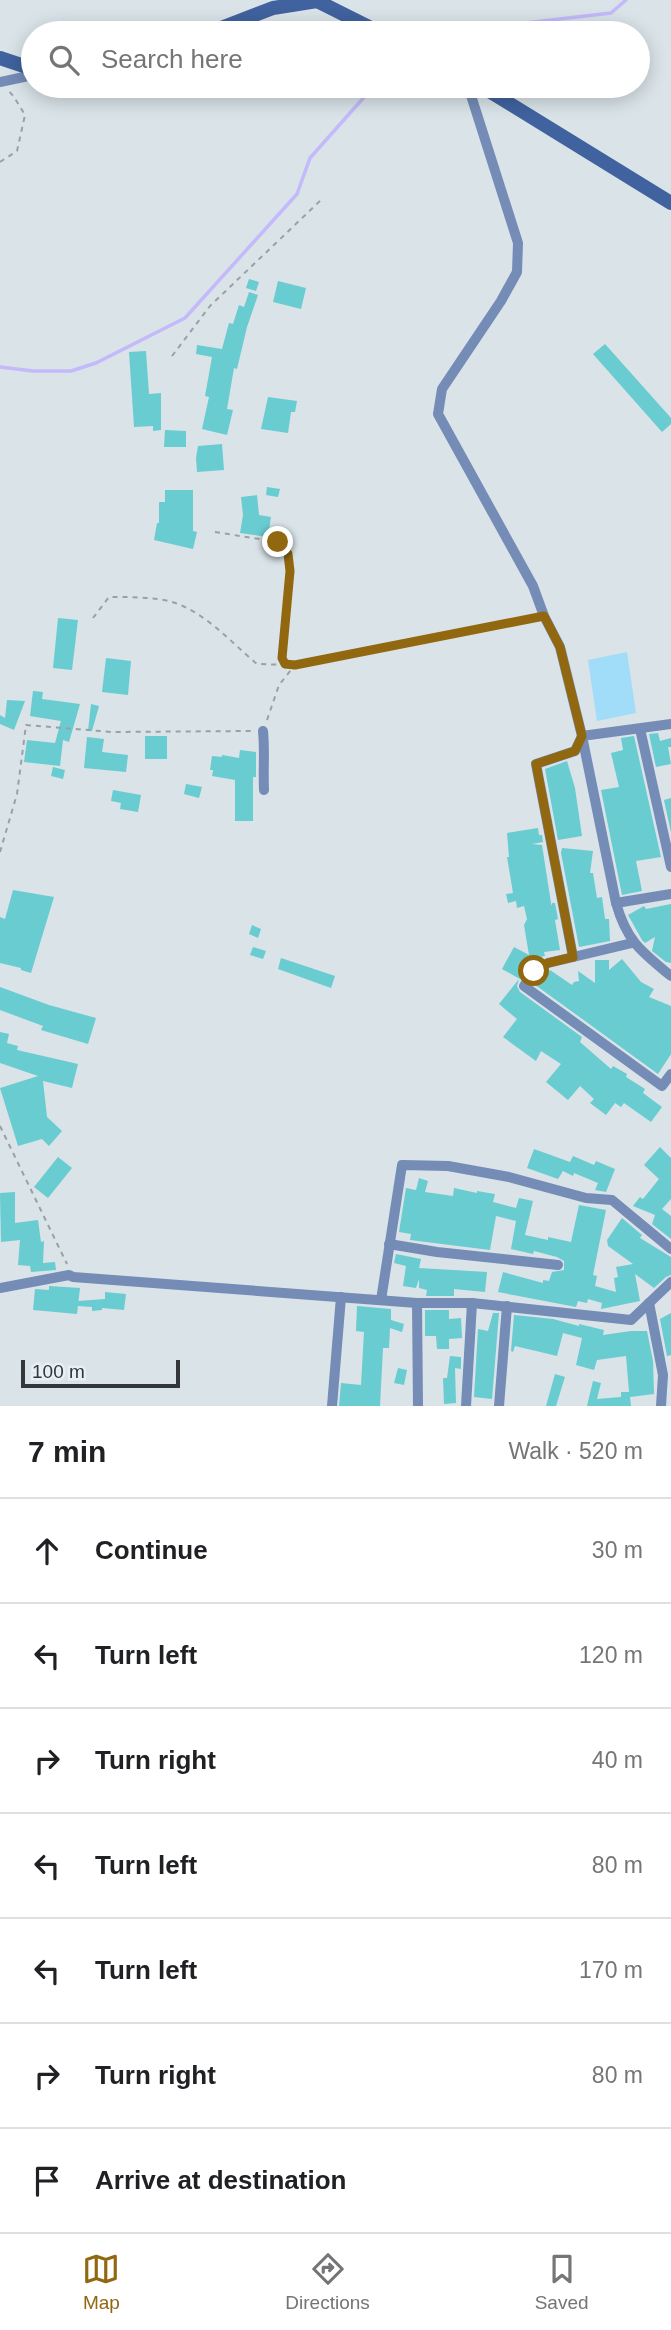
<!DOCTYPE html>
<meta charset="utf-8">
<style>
body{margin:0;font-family:Helvetica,sans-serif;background:#f2f2f2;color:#202124}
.scale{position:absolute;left:21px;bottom:18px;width:159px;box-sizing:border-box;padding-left:7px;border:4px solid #333739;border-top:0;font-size:19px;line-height:24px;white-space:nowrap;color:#333739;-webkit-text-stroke:5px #e7f0f5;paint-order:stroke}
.stop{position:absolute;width:21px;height:21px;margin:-16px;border:5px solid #916710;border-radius:50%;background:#fff}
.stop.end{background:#916710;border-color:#fff;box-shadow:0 2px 7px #0008}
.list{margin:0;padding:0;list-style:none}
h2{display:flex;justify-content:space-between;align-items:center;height:91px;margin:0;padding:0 28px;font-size:30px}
h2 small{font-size:23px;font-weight:400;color:#757577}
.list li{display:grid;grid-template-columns:46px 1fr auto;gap:21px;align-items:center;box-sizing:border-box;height:105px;padding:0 28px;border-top:2px solid #e0e0e0}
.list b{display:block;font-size:26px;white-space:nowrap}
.list em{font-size:23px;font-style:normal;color:#757577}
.icon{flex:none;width:38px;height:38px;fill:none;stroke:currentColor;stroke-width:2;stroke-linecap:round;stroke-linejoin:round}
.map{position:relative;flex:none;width:671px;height:1406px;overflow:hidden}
.search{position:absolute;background:#fff;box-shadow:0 4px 18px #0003;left:21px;right:21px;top:21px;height:77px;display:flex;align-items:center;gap:18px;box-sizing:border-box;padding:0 24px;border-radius:38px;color:#757577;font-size:26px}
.sheet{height:826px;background:#fff}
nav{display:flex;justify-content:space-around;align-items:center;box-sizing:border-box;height:98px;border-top:2px solid #e0e0e0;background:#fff;font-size:19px;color:#757577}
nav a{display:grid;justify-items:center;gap:4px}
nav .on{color:#916710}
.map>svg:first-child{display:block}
.green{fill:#a1dcf9}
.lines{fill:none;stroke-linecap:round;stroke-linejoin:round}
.stream{stroke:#c3b9fb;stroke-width:3.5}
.building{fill:#68ccd1}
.path{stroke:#9aa1a5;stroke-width:2;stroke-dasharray:5 5;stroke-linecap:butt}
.street{stroke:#748cb6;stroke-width:10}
.secondary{stroke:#40629e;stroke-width:14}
.route{stroke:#916710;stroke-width:9}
</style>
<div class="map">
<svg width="671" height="1406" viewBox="0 0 671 1406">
<rect width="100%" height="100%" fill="#d9e3e8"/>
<polygon class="green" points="627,652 636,713 597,721 588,660"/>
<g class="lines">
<g class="stream">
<polyline points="452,33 463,28 500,26 611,13 626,0"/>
<polyline points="0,367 33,371 71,371 96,363 185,318 297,194 310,158 374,86"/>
</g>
</g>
<g class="building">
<polygon points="249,279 259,282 256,291 246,288"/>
<polygon points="278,281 306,288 301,309 273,302"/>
<polygon points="249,292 258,295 247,327 237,369 234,368 227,409 233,410 227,435 202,429 209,397 205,396 212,357 196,354 197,345 222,349 229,323 233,324 239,305 244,307"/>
<polygon points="605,344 671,418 671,424 662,432 593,354"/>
<polygon points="146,351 149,394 161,393 161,430 153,431 153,426 134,427 129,352"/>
<polygon points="268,397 297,401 295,412 291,412 288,433 261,429"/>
<polygon points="165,430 186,431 186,447 164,447"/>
<polygon points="222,444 224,470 197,472 196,458 198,446"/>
<polygon points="267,487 280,489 278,497 266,495"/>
<polygon points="165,490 193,490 193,531 197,532 193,549 154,540 157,523 159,523 159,502 165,502"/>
<polygon points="257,495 259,515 271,517 268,537 240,533 243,515 241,497"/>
<polygon points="58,618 78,620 72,670 53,668"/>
<polygon points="106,658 131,661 128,695 102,692"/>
<polygon points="33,691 43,692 42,699 80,704 69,742 63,740 60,766 24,762 27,740 55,743 61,721 30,716"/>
<polygon points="7,700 25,701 14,730 0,724 0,715 5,718"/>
<polygon points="91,704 99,706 92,731 88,731"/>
<polygon points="658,733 660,741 671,738 671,747 668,747 671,764 656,767 649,734"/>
<rect x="145" y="736" width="22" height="23"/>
<polygon points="634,736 661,857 636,861 642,891 622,895 601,790 619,787 611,753 623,750 621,738"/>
<polygon points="87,737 104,739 102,752 128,755 126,772 84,768"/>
<polygon points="240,750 256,752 256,777 253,777 253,821 235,821 235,780 212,776 213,770 210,770 212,756 222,757 222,755 239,758"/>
<polygon points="567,761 575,788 582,836 558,840 545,769"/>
<polygon points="53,767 65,770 63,779 51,776"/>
<polygon points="186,784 202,787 199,798 184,794"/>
<polygon points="113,790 141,795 138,812 120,809 121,803 111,801"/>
<polygon points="671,798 671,833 664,800"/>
<polygon points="538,828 539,835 542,835 543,842 532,844 542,845 551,903 552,906 552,903 555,903 558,919 555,920 560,950 544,952 545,956 522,960 530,965 520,979 502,969 514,947 529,955 524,925 527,919 524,906 517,908 516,901 508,903 506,894 513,893 507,857 509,857 507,833"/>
<polygon points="562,848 593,851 590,873 593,873 597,898 602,897 605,919 609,919 610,941 579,947 561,853"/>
<polygon points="13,890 54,897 31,973 21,970 21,968 0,963 0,917 5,919"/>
<polygon points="671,904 671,963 666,962 652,951 655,937 645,943 642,940 628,915 644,906 646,909"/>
<polygon points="252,925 261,929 258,938 249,934"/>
<polygon points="253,947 266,951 263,959 250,955"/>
<polygon points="281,958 335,976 331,988 278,969"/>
<polygon points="622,959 641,982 654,989 649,997 671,1006 671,1054 658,1074 534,984 539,977 543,974 545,976 550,970 572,985 574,982 579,981 578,971 595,983 595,960 609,960 609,970"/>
<polygon points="519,979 517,986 520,992 582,1037 580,1042 611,1069 613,1066 627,1074 626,1077 645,1089 643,1093 662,1107 651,1122 624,1103 621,1107 615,1103 606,1115 590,1103 594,1099 580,1086 568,1100 546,1082 561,1064 541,1051 536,1061 503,1037 517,1019 499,1004"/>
<polygon points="0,987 49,1005 96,1018 88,1044 41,1030 43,1026 0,1010"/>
<polygon points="0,1032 9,1034 7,1043 18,1046 17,1050 78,1064 72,1088 43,1081 47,1117 62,1131 49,1146 42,1139 18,1146 0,1088 38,1076 0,1063"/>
<polygon points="660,1147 671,1158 671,1199 662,1209 671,1216 671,1239 652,1224 655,1215 633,1206 640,1197 643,1199 659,1179 644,1165"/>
<polygon points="534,1149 570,1162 573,1156 594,1165 596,1161 615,1169 606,1192 595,1190 598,1183 574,1173 573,1176 563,1171 558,1179 527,1168"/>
<polygon points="58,1157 72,1168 48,1198 34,1187"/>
<polygon points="419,1178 428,1181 425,1192 453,1196 454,1188 477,1193 477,1191 495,1194 493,1202 516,1208 519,1198 533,1201 525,1235 548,1240 548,1237 571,1242 579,1205 606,1210 593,1275 597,1276 595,1286 616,1292 614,1278 618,1277 616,1267 633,1264 608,1246 607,1240 622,1218 642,1235 640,1238 671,1257 671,1275 666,1277 654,1288 635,1274 640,1301 601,1309 602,1303 588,1299 587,1303 578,1301 576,1307 498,1292 503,1272 543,1283 543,1280 549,1281 552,1272 564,1270 564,1261 557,1257 534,1251 533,1254 511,1249 516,1221 496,1216 490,1250 410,1240 411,1234 399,1232 406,1188 416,1190"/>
<polygon points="15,1192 15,1223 38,1220 41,1242 44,1241 43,1263 55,1262 56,1270 31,1272 30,1266 18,1265 20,1240 1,1242 0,1193"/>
<polygon points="396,1254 421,1259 419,1268 487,1272 485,1292 454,1289 454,1296 426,1296 427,1290 419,1288 419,1279 416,1288 403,1286 406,1266 394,1263"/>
<polygon points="49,1286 80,1288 77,1314 33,1310 35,1289 49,1290"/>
<polygon points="105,1292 126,1294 124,1310 102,1308 102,1310 92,1311 92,1307 78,1306 78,1301 105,1299"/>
<polygon points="357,1306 391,1309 391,1320 404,1324 402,1332 390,1328 389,1348 383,1348 380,1406 339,1406 341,1383 361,1385 364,1332 356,1331"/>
<polygon points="425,1310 449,1310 449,1319 461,1318 462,1338 449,1339 449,1349 437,1349 436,1336 425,1336"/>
<polygon points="493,1313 499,1313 492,1399 474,1397 478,1329 488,1331"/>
<polygon points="671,1313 671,1355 667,1356 660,1319"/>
<polygon points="514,1315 553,1319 579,1326 579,1324 604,1330 603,1335 631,1331 647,1331 653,1361 654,1394 630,1397 631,1406 587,1406 593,1381 601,1383 597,1399 621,1397 621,1392 629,1392 626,1356 597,1360 594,1370 576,1365 582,1338 563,1333 557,1356 515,1346 513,1352 511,1351"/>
<polygon points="450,1356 461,1357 461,1369 455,1368 456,1403 444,1404 443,1378 447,1378"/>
<polygon points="398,1368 407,1370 404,1385 394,1383"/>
<polygon points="555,1374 565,1377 556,1406 546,1406"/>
</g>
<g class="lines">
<g class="path">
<polyline points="0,162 17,151 25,115 14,97 8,90"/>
<polyline points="172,356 210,306 322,199"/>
<polyline points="215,532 278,542 288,554 290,571 282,658 287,672"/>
<path d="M93 618 109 597C125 597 142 597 158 599 199 604 228 640 257 664L294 665"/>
<polyline points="267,720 279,685 295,665 533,618"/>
<polyline points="0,852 17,794 26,725 112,732 251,731"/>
<polyline points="0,1126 67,1264"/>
</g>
<g class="street">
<polyline points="0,82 33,75"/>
<path d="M468 86 518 243 517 272 501 301 442 389 438 414 533 586 544 616 560 647 582 736 616 903C627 942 642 952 671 976"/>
<polyline points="640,729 671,867"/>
<path d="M263 731C265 751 263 770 264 790"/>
<polyline points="616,903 671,894"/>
<polyline points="632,943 548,963 534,971 524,986 662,1086 671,1074"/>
<polyline points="573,957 536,764 575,751 582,736 671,724"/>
<polyline points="389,1244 437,1252 558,1265"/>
<polyline points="0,1288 69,1275 73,1277 417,1303 472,1303 631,1320 671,1282"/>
<polyline points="381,1300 402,1165 448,1166 509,1177 586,1198 612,1200 671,1249"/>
<polyline points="417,1303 418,1406"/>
<polyline points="649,1303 663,1375 661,1406"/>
<polyline points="332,1406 341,1297"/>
<polyline points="466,1406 472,1303"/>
<polyline points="499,1406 507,1306"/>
</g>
<g class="secondary">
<polyline points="208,33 273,8 317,1 381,33"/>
<polyline points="0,58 33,69"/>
<polyline points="481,86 671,203"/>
</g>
</g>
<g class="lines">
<polyline class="route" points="278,542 288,554 290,571 282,658 285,664 295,665 544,616 560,647 582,736 575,751 536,764 573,957 548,963 534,971"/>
</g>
</svg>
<div class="scale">100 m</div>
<div class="stop" style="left:534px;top:971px"></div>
<div class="stop end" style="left:278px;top:542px"></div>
<div class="search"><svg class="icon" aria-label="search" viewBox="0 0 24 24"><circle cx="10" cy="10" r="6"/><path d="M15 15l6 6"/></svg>Search here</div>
</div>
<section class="sheet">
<h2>7 min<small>Walk · 520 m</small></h2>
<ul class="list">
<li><svg class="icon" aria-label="ahead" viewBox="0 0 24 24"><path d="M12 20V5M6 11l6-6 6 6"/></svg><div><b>Continue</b></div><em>30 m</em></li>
<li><svg class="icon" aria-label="left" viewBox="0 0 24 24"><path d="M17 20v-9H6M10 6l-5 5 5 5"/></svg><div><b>Turn left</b></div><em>120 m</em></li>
<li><svg class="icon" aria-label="right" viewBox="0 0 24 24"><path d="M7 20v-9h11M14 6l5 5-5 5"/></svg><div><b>Turn right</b></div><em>40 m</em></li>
<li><svg class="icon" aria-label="left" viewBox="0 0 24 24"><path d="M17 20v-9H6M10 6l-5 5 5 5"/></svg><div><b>Turn left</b></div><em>80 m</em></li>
<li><svg class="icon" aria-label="left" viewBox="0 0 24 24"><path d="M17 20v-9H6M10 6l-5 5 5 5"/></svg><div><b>Turn left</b></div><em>170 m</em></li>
<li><svg class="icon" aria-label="right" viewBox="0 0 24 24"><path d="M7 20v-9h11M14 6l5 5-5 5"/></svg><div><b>Turn right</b></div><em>80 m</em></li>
<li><svg class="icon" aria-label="arrive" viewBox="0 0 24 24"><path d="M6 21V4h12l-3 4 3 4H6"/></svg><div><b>Arrive at destination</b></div></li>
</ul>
</section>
<nav>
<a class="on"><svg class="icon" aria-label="map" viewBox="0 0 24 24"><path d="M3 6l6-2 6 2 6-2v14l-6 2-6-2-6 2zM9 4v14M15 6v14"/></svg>Map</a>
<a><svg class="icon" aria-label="directions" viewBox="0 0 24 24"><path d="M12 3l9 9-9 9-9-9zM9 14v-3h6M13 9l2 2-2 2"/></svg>Directions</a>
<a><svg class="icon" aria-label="saved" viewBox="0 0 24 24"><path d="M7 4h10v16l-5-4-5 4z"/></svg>Saved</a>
</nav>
